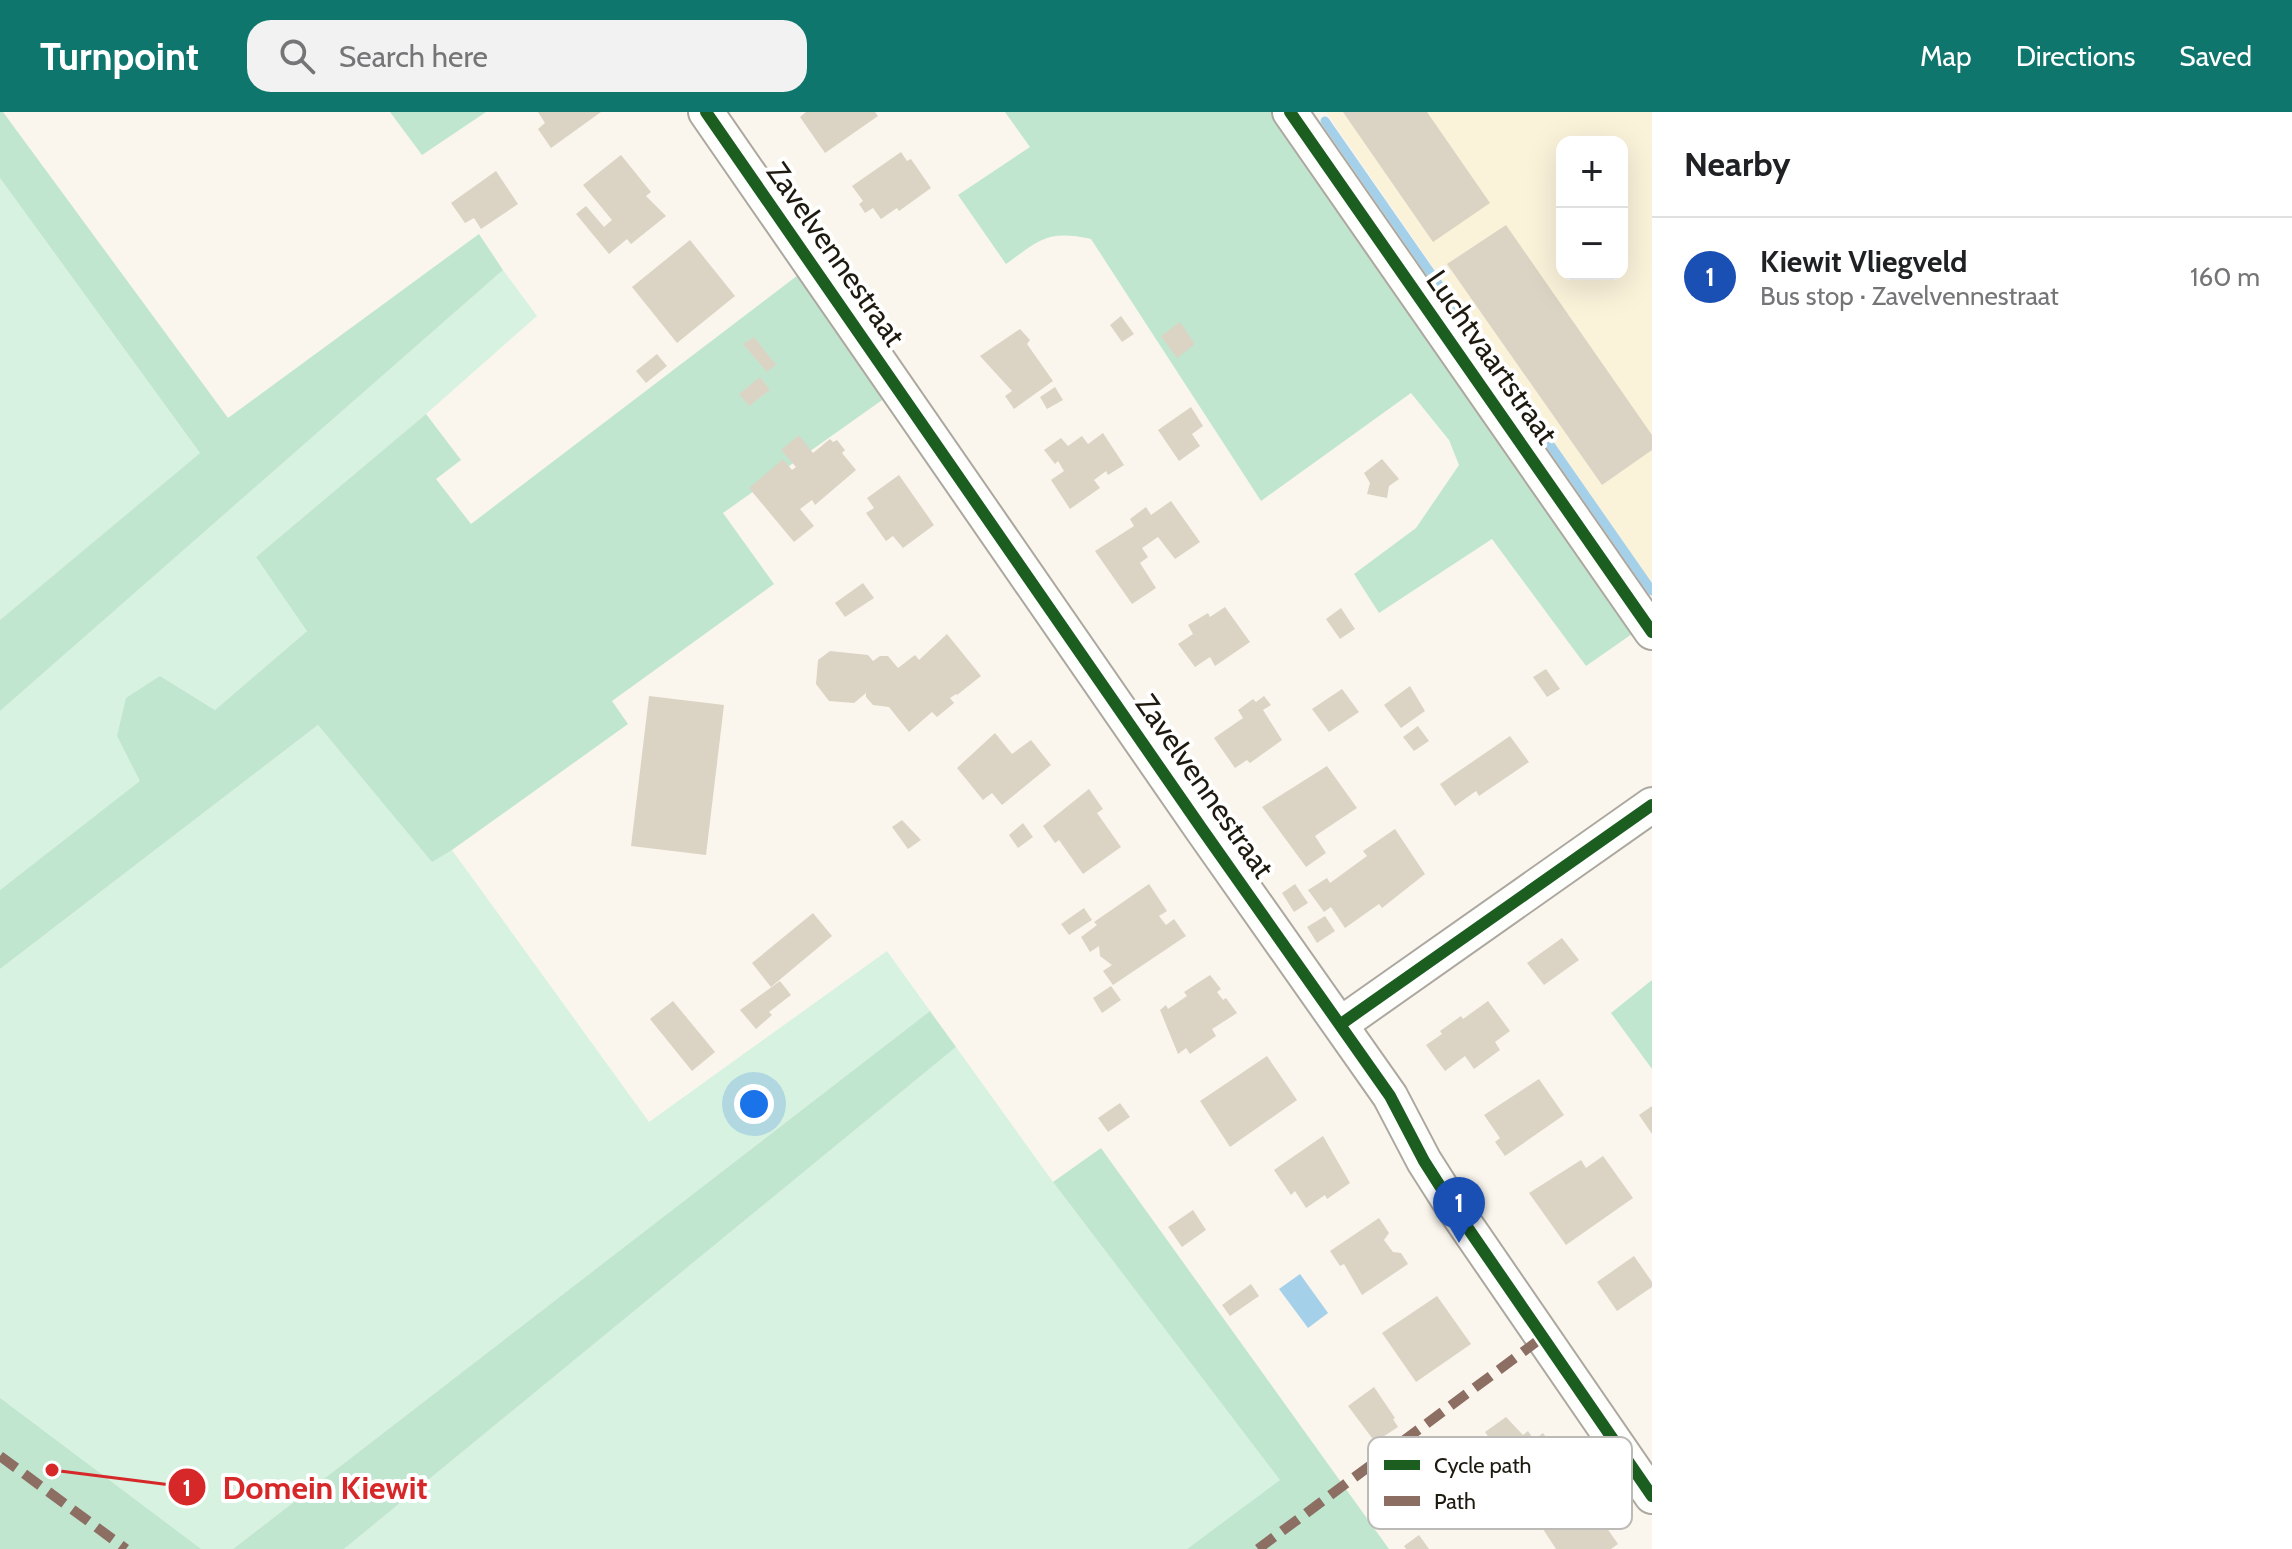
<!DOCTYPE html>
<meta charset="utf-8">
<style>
body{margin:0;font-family:Cabin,sans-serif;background:#f2f2f2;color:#202124}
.controls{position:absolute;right:24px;top:24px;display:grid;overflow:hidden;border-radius:16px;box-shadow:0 8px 32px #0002}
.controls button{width:72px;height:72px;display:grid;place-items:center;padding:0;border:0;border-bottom:2px solid #e0e0e0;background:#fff;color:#202124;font:40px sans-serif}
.you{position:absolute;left:754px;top:992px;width:28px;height:28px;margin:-20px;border:6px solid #fff;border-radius:50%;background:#1a73e8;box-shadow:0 0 0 12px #1a73e833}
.badge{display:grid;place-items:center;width:52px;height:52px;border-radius:50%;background:#0f766e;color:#fff;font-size:26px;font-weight:700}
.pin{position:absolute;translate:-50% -66px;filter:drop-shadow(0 2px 4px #0008)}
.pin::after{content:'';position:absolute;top:42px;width:28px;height:24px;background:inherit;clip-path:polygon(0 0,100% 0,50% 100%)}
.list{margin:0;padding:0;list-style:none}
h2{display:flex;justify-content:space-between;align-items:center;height:104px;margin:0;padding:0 32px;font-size:34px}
h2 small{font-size:26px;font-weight:400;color:#757577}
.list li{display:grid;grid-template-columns:52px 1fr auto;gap:24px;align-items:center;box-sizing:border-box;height:120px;padding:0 32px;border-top:2px solid #e0e0e0}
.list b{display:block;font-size:30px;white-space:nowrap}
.list p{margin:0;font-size:26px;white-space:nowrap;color:#757577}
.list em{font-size:26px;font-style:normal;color:#757577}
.icon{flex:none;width:44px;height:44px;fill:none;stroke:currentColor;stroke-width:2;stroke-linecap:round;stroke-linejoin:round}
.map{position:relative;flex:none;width:1652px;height:1437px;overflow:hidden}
header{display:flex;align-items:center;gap:48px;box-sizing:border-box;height:112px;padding:0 40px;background:#0f766e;color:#fff}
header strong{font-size:38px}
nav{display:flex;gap:44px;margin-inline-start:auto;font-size:28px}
.search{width:560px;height:72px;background:#f2f2f2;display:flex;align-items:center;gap:20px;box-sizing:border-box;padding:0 28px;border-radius:24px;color:#757577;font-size:30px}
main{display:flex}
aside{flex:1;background:#fff}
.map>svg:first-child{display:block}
.built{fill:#fbf2da;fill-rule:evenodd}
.green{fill:#d7f2e0}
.forest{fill:#c0e6d0}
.water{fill:#a5d0ea}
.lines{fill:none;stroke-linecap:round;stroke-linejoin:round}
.stream{stroke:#a5d0ea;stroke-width:9}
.building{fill:#dbd4c4}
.street-casing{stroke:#aca89f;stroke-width:38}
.street{stroke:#fefefc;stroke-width:34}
.quiet{stroke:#8d6e63;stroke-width:10;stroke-dasharray:20 10;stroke-linecap:butt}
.cycleway-casing{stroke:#fff;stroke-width:17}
.cycleway{stroke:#1b5e20;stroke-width:12}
.labels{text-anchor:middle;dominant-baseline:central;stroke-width:8;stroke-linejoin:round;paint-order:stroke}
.street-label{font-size:30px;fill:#1e1a10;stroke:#fff}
.key{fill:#fff;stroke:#bcbab7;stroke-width:2}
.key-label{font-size:22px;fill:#1e1a10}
.leader{fill:none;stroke:#d62828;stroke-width:3}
.callout-dot{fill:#d62828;stroke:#fff;stroke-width:3}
.mark-label{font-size:24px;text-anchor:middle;font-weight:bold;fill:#fff}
.callout-label{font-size:32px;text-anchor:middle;font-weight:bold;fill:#d62828;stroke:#fff;stroke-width:8;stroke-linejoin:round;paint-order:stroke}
</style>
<header>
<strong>Turnpoint</strong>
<div class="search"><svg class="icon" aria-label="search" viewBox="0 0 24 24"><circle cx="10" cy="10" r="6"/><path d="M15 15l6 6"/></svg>Search here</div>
<nav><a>Map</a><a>Directions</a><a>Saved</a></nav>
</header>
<main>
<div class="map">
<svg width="1652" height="1437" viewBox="0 0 1652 1437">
<rect width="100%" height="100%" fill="#faf6ed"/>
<path class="built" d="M1326 0H1652V472ZM1562 30H1622V162H1562Z"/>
<g class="green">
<polygon points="0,66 200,341 0,508"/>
<polygon points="503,158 537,204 426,302 256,445 308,518 215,598 160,564 117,624 141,669 0,778 0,599"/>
<polygon points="318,613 432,749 452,738 649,1010 887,839 930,899 233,1437 0,1437 0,857"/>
<polygon points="956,935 1053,1070 1281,1368 1187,1437 344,1437"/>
</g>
<g class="forest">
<polygon points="0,0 3,0 228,306 479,122 503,158 0,599 0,508 200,341 0,66"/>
<polygon points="390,0 486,0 422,43"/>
<path d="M1005 0H1271L1632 522 1586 554 1492 427 1379 501 1354 462 1416 416 1459 353 1449 328 1411 281 1261 389 1091 127C1047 118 1041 127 1006 152L958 83 1030 35Z"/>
<polygon points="802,160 885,286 723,401 774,472 612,589 628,612 452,738 432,750 318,613 0,857 0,778 140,669 117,624 126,586 160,564 215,598 307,519 256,445 426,302 461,348 436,367 471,412"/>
<polygon points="1652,868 1652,957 1611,901"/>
<polygon points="930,899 956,935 344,1437 233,1437"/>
<polygon points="1101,1036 1389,1437 1187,1437 1280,1368 1053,1070"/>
<polygon points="0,1286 201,1437 0,1437"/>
</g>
<polygon class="water" points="1300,1162 1328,1201 1308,1216 1279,1177"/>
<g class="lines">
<polyline class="stream" points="1325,9 1652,479"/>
</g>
<g class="building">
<polygon points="538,0 601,0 551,36 538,17 545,11"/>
<polygon points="806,0 875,0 878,4 825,41 800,5"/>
<polygon points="1343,0 1427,0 1490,91 1433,130"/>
<polygon points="901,40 907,49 911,47 931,76 899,99 897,96 881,107 873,96 865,101 859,92 863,89 852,74"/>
<polygon points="621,43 651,80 646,84 666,104 631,132 627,127 609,142 576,102 586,94 604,115 612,108 583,73"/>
<polygon points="496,59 518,92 481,117 474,106 465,111 451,91"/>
<polygon points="1506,113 1652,323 1652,338 1602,373 1447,152"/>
<polygon points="690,128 735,184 677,231 632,175"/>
<polygon points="1121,204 1134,222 1122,230 1110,213"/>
<polygon points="1180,210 1195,232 1177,246 1161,224"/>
<polygon points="1020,217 1030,228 1027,232 1053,269 1014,297 1005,284 1012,279 980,244"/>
<polygon points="754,225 776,253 767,260 743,232"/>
<polygon points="657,242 667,254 646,271 636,259"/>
<polygon points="760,265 770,278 749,294 739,282"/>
<polygon points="1055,275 1063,288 1047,297 1040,285"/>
<polygon points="1191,295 1203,314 1192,322 1200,334 1179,349 1158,318"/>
<polygon points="1103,321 1124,353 1108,363 1106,359 1094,368 1100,376 1070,397 1051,368 1064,359 1058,349 1055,352 1044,338 1061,326 1068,334 1082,324 1088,332"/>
<polygon points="799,323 813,341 830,327 833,330 837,328 845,338 842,341 856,358 815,393 812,388 800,397 814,414 794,430 749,376 783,347 792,358 796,355 781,338"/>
<polygon points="1382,347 1399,367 1389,374 1387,386 1367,382 1370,371 1364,361"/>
<polygon points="899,363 934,413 903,436 893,424 886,429 866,401 874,396 867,386"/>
<polygon points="1171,389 1200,430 1175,447 1158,425 1142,436 1148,445 1140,451 1156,476 1132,492 1095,439 1134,414 1130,407 1146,395 1151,403"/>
<polygon points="863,471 874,486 845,505 835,491"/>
<polygon points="1225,495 1250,530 1215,554 1210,545 1195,555 1178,532 1193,522 1188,513 1208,501 1210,505"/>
<polygon points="1341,496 1355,517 1340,527 1326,507"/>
<polygon points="947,522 981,564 957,583 956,582 950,586 954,591 937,605 932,600 909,620 889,595 873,593 866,585 866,581 854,591 829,589 816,572 818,548 830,539 868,543 873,549 880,544 888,544 898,556 915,543 919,548"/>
<polygon points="1546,557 1560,577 1547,585 1533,565"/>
<polygon points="1410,574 1425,599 1401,616 1384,593"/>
<polygon points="1342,577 1359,600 1329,620 1312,597"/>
<polygon points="649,584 724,593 706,743 631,734"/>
<polygon points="1264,584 1271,593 1263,598 1282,628 1250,651 1247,648 1235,656 1214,626 1243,606 1238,598 1253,587 1256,590"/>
<polygon points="1418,614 1429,629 1414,639 1403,625"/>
<polygon points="995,621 1012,642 1031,628 1051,653 1002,693 992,681 983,688 957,656"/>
<polygon points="1510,624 1529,650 1479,684 1476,679 1455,694 1440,672"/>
<polygon points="1327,654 1357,696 1315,724 1326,741 1306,755 1262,695"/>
<polygon points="1089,677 1103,697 1097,701 1121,735 1083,762 1059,728 1055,731 1043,714"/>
<polygon points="902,708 921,728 908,737 892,715"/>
<polygon points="1023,711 1033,725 1018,736 1009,723"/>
<polygon points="1395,717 1425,762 1382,796 1379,792 1345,816 1331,795 1324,800 1308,778 1327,766 1330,771 1367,744 1363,739"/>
<polygon points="1149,772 1167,799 1159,804 1166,813 1174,807 1186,824 1113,873 1103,859 1112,853 1100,844 1099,834 1090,840 1081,825 1097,813 1094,810"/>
<polygon points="1295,772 1308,791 1294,800 1282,781"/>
<polygon points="1084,796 1092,808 1069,823 1061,812"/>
<polygon points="813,801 832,824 771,875 752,851"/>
<polygon points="1325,804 1335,819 1317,831 1307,815"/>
<polygon points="1562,826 1579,848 1544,873 1527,851"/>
<polygon points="1210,863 1221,877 1217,880 1223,888 1226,886 1237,901 1212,917 1216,924 1190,942 1186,936 1178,942 1160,898 1166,893 1168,897 1187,884 1184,880"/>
<polygon points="780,869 791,883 769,900 772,903 756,917 740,898"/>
<polygon points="1111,874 1121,888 1102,901 1093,886"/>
<polygon points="673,889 715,940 692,959 650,907"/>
<polygon points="1488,889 1510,919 1495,930 1500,938 1474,957 1465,944 1445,959 1426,933 1442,922 1440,919 1461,904 1463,907"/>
<polygon points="1267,944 1297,988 1230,1035 1200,989"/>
<polygon points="1539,967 1564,1003 1505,1044 1495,1030 1500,1026 1484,1003"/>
<polygon points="1120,991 1130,1005 1108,1020 1098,1006"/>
<polygon points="1652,994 1652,1022 1639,1003"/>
<polygon points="1323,1024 1350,1071 1327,1087 1325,1083 1306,1096 1295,1079 1291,1083 1274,1058"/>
<polygon points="1603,1044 1633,1086 1566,1133 1529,1081 1581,1048 1586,1056"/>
<polygon points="1193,1098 1206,1118 1182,1135 1168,1115"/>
<polygon points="1379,1106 1389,1121 1384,1128 1393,1140 1401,1141 1408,1152 1362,1183 1344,1152 1340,1154 1330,1139"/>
<polygon points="1634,1144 1652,1170 1652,1175 1617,1199 1597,1170"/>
<polygon points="1251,1172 1259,1184 1230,1204 1222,1193"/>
<polygon points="1437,1184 1471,1232 1416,1270 1382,1221"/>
<polygon points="1374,1275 1395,1306 1393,1307 1398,1315 1375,1330 1348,1294"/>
<polygon points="1506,1305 1523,1323 1528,1319 1534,1328 1543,1321 1557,1341 1521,1370 1518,1367 1506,1376 1481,1340 1493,1331 1485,1320"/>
<polygon points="1579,1384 1598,1412 1602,1409 1618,1432 1611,1437 1556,1437 1539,1411"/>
<polygon points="1419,1423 1429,1437 1406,1437 1404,1434"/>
</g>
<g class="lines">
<defs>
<g id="street">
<polyline points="706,0 1202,717 1390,984 1424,1049 1452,1093 1652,1384"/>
<polyline points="1290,0 1652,520"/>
<polyline points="1341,912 1652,693"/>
</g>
</defs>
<use href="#street" class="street-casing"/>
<use href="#street" class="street"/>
<g class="quiet">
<polyline points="0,1344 126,1437"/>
<polyline points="1258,1437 1543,1225"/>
</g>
<defs>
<g id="cycleway">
<polyline points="706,0 1202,717 1390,984 1424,1049 1452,1093 1652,1384"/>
<polyline points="1290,0 1652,520"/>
<polyline points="1341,912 1652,693"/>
</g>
</defs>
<use href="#cycleway" class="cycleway-casing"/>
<use href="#cycleway" class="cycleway"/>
</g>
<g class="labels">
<g class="street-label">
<text transform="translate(836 142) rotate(55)">Zavelvennestraat</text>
<text transform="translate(1492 245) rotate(55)">Luchtvaartstraat</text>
<text transform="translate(1205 674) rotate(55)">Zavelvennestraat</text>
</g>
</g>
<rect x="1368" y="1325" width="264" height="92" rx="12" class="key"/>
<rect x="1384" y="1348" width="36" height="10" fill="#1b5e20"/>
<rect x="1384" y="1384" width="36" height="10" fill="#8d6e63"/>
<g class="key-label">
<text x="1434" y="1361">Cycle path</text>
<text x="1434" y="1397">Path</text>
</g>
<path class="leader" d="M52 1358L187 1375"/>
<g class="callout-dot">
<circle cx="52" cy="1358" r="8"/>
<circle cx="187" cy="1375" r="20"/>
</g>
<g class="mark-label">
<text x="187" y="1384">1</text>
</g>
<g class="callout-label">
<text x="325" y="1387">Domein Kiewit</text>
</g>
</svg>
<div class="controls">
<button>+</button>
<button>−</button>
</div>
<div class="you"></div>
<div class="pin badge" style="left:1459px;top:1131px;background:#1a4fb4">1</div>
</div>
<aside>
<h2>Nearby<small></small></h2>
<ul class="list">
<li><span class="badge" style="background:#1a4fb4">1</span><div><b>Kiewit Vliegveld</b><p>Bus stop · Zavelvennestraat</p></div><em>160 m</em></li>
</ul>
</aside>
</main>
